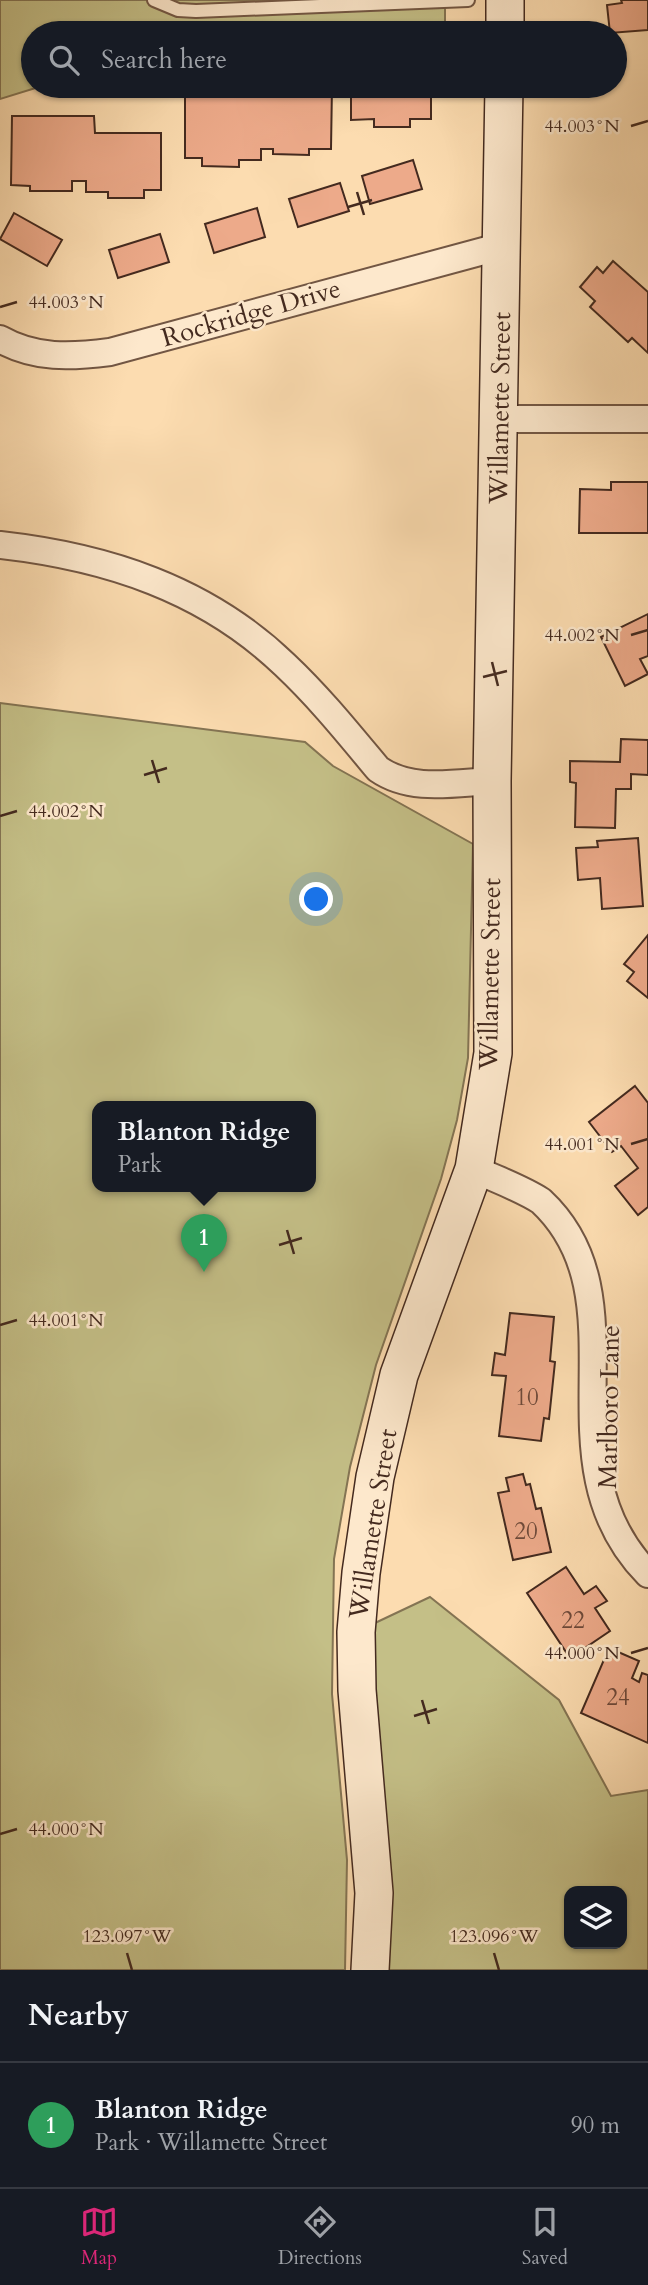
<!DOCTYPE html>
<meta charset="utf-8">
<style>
body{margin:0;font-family:Cardo,serif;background:#20242c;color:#f1f3f6}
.controls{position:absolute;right:21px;bottom:21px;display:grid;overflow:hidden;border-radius:14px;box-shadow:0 2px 5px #0004}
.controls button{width:63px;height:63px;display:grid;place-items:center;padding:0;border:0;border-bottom:2px solid #363941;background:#171b24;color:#f1f3f6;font:35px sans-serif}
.you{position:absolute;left:317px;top:900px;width:24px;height:24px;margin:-18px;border:5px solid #fff;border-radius:50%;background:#1a73e8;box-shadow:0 0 0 10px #1a73e833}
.badge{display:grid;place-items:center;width:46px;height:46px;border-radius:50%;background:#db2777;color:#fff;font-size:23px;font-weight:700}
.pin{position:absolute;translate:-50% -58px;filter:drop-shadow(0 2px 4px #0008)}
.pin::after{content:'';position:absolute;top:37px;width:24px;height:21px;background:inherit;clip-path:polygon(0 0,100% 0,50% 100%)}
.popup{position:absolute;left:92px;top:1101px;width:224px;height:91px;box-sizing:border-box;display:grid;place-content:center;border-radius:14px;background:#171b24;filter:drop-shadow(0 2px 5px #0005);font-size:23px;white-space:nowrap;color:#9ea1a6}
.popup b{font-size:26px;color:#f1f3f6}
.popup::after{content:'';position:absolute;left:50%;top:100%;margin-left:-14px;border:14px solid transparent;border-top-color:#171b24}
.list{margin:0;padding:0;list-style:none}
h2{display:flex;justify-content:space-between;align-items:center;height:91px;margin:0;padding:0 28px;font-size:30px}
h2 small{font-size:23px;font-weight:400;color:#9ea1a6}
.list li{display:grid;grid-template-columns:46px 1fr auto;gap:21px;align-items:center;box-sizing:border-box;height:126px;padding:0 28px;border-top:2px solid #363941}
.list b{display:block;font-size:26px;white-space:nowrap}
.list p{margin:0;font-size:23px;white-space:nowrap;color:#9ea1a6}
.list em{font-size:23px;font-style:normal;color:#9ea1a6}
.icon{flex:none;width:38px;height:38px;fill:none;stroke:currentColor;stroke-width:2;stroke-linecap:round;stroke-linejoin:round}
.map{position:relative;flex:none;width:648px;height:1970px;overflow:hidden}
.search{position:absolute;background:#171b24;box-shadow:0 2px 5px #0004;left:21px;right:21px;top:21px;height:77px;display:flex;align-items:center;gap:18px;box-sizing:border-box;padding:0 24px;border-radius:38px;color:#9ea1a6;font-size:26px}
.sheet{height:217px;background:#171b24}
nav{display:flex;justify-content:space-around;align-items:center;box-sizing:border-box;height:98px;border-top:2px solid #363941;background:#171b24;font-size:19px;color:#9ea1a6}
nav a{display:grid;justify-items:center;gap:4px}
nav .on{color:#db2777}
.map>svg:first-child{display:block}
.green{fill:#c4bf87;stroke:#847453;stroke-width:2;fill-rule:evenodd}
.building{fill:#edaa8a;stroke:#442a1f;stroke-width:2}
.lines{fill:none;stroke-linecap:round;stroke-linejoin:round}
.service-casing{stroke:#725643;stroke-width:16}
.minor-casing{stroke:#725643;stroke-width:30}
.secondary-casing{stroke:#442a1f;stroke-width:40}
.service{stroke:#fde8cc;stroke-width:12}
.minor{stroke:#fde8cc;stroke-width:26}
.secondary{stroke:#fde8cc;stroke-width:37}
.ticks{fill:none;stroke:#442a1f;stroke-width:2.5}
.labels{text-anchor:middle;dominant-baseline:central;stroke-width:5;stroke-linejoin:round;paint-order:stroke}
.number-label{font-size:23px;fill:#6e4a3a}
.street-label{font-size:26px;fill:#442a1f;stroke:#fde8cc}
.ticks-label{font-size:18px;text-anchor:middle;fill:#442a1f;stroke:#fde8cc;stroke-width:5;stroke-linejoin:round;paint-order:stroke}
</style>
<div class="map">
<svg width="648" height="1970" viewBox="0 0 648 1970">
<rect width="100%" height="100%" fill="#fcdcb0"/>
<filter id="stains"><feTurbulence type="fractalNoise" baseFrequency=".00286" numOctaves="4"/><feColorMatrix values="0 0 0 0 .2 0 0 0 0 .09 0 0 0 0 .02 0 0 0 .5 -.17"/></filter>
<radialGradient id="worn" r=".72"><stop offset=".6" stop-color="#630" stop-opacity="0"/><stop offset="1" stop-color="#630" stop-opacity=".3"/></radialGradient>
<g class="green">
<polygon points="0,0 445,0 445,27 240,33 33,33 33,86 42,86 0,99"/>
<path d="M0 703 305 742 333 766 473 844 468 1058 457 1120 441 1179 376 1365 350 1467 334 1559 332 1694 347 1860 345 1970H0ZM97 1106H311V1186H97Z"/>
<path d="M430 1597 559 1700 611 1796 648 1790V1970H359L356 1632ZM569 1891H622V1944H569Z"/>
</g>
<g class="building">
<polygon points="621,0 648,0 648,30 610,33 607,5 622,3"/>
<polygon points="252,86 332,86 331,149 309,149 309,155 273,154 273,149 261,149 261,160 239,160 239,167 202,166 202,158 185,158 185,95 252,95"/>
<polygon points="351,86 431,86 431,119 410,119 410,127 374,127 374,119 351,120"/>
<polygon points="12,116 94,116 95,133 161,133 161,190 144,190 144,198 108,198 108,192 86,192 86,181 72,181 72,191 30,191 30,186 11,185"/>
<polygon points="413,160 422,189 370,204 362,176"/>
<polygon points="340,183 349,211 298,227 289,199"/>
<polygon points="257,208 265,237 214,253 205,224"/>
<polygon points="14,213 62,240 47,266 0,239"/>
<polygon points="160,234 169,262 118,278 109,250"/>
<polygon points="613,261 648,292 648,353 632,338 628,342 590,307 595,301 580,287 597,267 603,273"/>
<polygon points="611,482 648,482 648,533 579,533 580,489 611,490"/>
<polygon points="648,614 648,656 640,659 648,674 625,686 601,637"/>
<polygon points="621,739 648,740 648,775 631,774 631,789 616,789 615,828 575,827 576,783 570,782 570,761 620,762"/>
<polygon points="638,838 643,906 602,909 600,878 578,880 576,848 598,847 597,841"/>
<polygon points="648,935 648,998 627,981 634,972 624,964"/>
<polygon points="635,1086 648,1103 648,1207 638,1215 615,1186 638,1168 621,1146 612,1152 589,1122"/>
<polygon points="510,1313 554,1317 550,1361 555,1362 549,1419 544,1418 541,1441 499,1436 506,1376 492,1375 495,1353 505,1355"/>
<polygon points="523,1474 526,1485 530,1484 536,1509 541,1508 551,1552 513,1560 498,1493 509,1491 506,1478"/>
<polygon points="566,1567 584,1594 596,1586 607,1601 595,1608 610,1631 570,1658 527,1593"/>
<polygon points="609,1648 639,1661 632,1678 639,1682 642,1673 648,1675 648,1743 581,1713"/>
</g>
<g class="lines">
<defs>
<polyline id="service" points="154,0 178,10 196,11 468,0"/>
<g id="minor">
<path d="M0 339C35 359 71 357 110 352L502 246"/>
<polyline points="500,419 648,419"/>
<path d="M0 545C107 557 206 589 285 665 319 697 348 733 378 769 411 792 453 783 492 781"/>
<path d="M474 1169C495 1179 521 1188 541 1201 648 1301 536 1460 648 1574"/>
</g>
<g id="secondary">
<polyline points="505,33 505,0"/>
<polyline points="370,1970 374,1893 357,1690 356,1632 361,1573 375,1477 399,1375 474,1169 493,1053 492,781 504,86"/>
</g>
</defs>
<use href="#service" class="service-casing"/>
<use href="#minor" class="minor-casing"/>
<use href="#secondary" class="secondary-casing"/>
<use href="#service" class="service"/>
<use href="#minor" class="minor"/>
<use href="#secondary" class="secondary"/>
</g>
<path class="ticks" d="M631 126 648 121M357 192 364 215M348 207 372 200M0 307 17 302M631 635 648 630M492 662 498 686M483 677 507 671M152 760 159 783M144 775 167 768M0 816 17 811M631 1144 648 1139M287 1230 294 1254M279 1245 302 1238M0 1325 17 1320M631 1653 648 1648M422 1700 429 1724M414 1716 437 1709M0 1834 17 1829M127 1953 132 1970M494 1953 499 1970"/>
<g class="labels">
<g class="number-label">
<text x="527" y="1397">10</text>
<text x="526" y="1531">20</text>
<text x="573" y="1620">22</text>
<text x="618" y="1697">24</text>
</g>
<g class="street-label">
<text transform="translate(251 313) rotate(-16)">Rockridge Drive</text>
<text transform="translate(500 408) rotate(-89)">Willamette Street</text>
<text transform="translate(490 974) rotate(-89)">Willamette Street</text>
<text transform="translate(609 1407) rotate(-89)">Marlboro Lane</text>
<text transform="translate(373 1524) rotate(-81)">Willamette Street</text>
</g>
</g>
<g class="ticks-label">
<text x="582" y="132">44.003°N</text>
<text x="66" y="308">44.003°N</text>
<text x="582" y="641">44.002°N</text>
<text x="66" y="817">44.002°N</text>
<text x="582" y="1150">44.001°N</text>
<text x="66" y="1326">44.001°N</text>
<text x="582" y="1659">44.000°N</text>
<text x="66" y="1835">44.000°N</text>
<text x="127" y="1942">123.097°W</text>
<text x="494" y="1942">123.096°W</text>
</g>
<rect width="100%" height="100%" filter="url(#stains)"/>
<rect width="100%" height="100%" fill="url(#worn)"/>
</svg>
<div class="controls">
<button><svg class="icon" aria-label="layers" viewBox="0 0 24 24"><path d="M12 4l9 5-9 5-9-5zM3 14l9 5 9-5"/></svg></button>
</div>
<div class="you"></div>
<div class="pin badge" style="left:204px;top:1272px;background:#2e9e5b">1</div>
<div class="popup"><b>Blanton Ridge</b>Park</div>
<div class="search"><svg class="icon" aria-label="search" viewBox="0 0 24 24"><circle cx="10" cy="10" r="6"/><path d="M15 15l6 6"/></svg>Search here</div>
</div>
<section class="sheet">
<h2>Nearby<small></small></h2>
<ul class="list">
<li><span class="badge" style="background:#2e9e5b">1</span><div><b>Blanton Ridge</b><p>Park · Willamette Street</p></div><em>90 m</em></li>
</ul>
</section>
<nav>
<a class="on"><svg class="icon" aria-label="map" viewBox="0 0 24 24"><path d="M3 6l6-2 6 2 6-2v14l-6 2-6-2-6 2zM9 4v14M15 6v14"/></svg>Map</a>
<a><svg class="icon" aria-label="directions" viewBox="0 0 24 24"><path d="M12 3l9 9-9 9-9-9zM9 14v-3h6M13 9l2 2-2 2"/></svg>Directions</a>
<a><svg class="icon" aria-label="saved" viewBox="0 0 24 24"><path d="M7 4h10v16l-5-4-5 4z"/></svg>Saved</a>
</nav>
